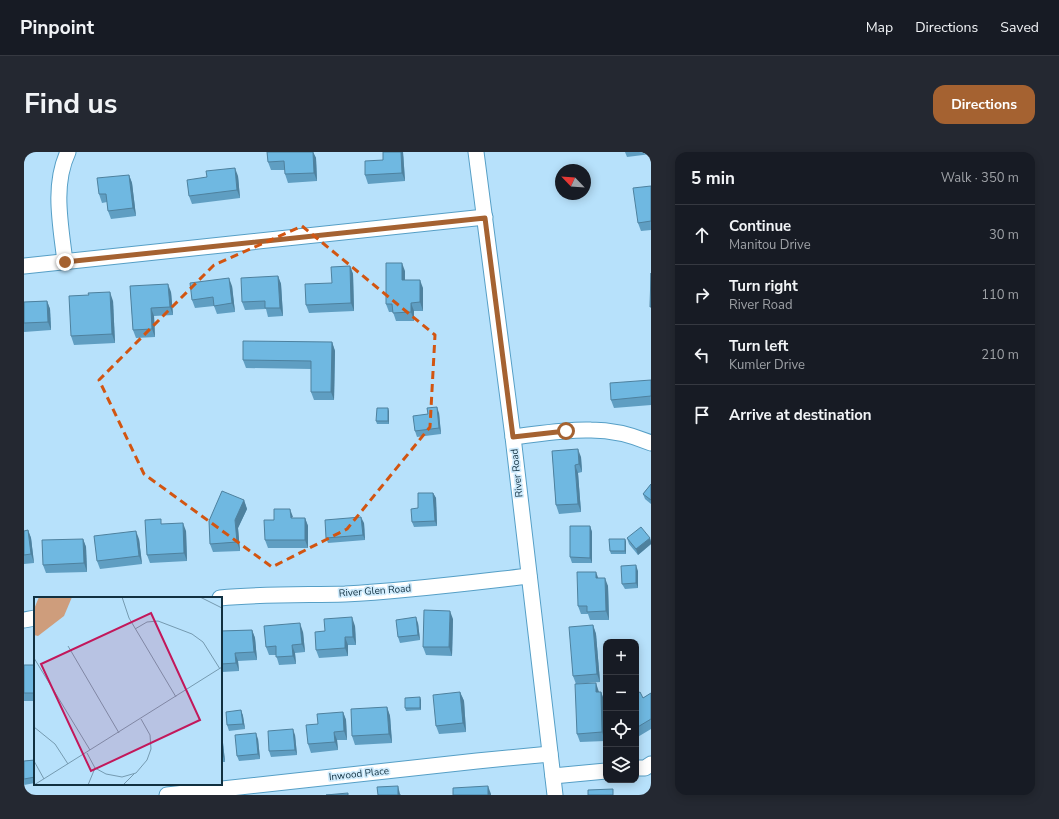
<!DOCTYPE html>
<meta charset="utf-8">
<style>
body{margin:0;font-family:"Nunito Sans",sans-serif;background:#242831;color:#f1f3f6}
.controls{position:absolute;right:12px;bottom:12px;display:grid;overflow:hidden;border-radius:8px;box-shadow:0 2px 10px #0003}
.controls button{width:36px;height:36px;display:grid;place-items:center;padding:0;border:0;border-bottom:1px solid #363941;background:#171b24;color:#f1f3f6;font:20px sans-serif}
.compass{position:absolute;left:531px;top:12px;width:36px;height:36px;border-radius:50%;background:#171b24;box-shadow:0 2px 10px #0003;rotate:295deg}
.stop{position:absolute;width:12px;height:12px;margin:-9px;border:3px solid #a56231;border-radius:50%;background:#fff}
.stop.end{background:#a56231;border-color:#fff;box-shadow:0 1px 4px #0008}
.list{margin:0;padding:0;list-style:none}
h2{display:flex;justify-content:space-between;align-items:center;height:52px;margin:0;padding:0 16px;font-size:17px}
h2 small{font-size:13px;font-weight:400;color:#9ea1a6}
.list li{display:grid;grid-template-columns:26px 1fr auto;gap:12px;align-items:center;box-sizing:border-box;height:60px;padding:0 16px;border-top:1px solid #363941}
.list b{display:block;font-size:15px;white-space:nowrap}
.list p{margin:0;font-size:13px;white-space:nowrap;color:#9ea1a6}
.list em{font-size:13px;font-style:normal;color:#9ea1a6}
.icon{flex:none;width:22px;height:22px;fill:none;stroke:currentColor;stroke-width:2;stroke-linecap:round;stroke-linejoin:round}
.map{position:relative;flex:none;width:627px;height:643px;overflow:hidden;border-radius:12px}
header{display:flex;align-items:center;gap:24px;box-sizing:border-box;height:56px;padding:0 20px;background:#171b24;border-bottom:1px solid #363941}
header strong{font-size:19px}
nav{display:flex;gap:22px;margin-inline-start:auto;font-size:14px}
.intro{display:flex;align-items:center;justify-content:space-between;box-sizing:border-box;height:96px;padding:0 24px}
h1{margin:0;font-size:28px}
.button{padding:10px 18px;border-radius:12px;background:#a56231;color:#fff;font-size:14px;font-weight:700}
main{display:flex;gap:24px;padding:0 24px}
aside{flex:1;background:#171b24;border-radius:12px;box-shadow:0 2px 10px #0003}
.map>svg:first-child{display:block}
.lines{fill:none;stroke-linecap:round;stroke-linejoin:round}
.minor-casing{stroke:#569fc6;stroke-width:17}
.minor{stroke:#fff;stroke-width:15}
.wall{fill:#5f9ec2}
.shaded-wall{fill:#4e819e}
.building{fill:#6fb8e1;stroke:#4e819e}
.route{stroke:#a56231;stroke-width:5}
.marked{fill:none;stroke:#d25511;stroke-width:3;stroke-dasharray:8 5;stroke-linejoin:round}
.labels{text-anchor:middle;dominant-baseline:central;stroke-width:3.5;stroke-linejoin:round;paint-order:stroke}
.street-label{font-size:10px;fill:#113040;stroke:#d0ecfd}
.inset-road{fill:none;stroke:#759ab0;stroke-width:1}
.view{fill:#c2185b;fill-opacity:0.15;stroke:#c2185b;stroke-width:2}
.inset-edge{fill:none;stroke:#113040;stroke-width:2}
</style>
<header>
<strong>Pinpoint</strong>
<nav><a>Map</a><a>Directions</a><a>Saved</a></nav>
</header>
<div class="intro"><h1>Find us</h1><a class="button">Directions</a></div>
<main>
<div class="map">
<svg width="627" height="643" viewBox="0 0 627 643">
<rect width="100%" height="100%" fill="#b7e1fb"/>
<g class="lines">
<defs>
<g id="minor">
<polyline points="452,0 489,285 531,643"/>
<path d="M41 110C37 74 28 34 44 0"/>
<polyline points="0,114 461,65"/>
<path d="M489 285C515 282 541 277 567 278 588 278 608 283 627 291"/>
<path d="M196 446C238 442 279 443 321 442 382 439 444 431 505 424"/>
<polyline points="0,468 11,466"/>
<polyline points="612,616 621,616 627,612"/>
<polyline points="529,624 582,619"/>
<polyline points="143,643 453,609 526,602"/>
</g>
</defs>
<use href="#minor" class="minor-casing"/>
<use href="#minor" class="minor"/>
</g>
<g class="wall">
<polygon points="243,0 289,0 292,6 293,29 264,31 261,22 261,18 247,18 244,10"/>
<polygon points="379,0 381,29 344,32 341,23 359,8"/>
<polygon points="601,0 627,0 627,2 603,5"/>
<polygon points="105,23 108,31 112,64 87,67 84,59 83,50 78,51 75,42"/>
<polygon points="214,24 216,46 168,52 165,44"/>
<polygon points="627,34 627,78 617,79 614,71"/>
<polygon points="326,114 329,122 330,159 285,161 282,153 308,131"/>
<polygon points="381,119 381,128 399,136 399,159 390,159 390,169 372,169 369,160 365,160 362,152"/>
<polygon points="254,124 257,132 259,164 244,165 242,157 221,158 218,150"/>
<polygon points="106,134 147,140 149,163 130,164 131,185 112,186 109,178"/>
<polygon points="208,134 211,160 193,162 190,154 171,156 168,148"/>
<polygon points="23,149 26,157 27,178 0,180 0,150"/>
<polygon points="89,149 91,191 50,193 47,184"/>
<polygon points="308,190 311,199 310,248 290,248 287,240 287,217 222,216 219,208"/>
<polygon points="627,228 627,253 590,256 587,248"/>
<polygon points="365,259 365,272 353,272 352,269"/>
<polygon points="415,261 417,282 393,285 391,279 404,262"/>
<polygon points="528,299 557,305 558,320 554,321 557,360 535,362 532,353"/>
<polygon points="627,332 627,352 621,347 619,342"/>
<polygon points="409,341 412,346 413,374 390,375 388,370 394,356"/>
<polygon points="220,348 223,357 214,376 216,399 189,400 186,392"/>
<polygon points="269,366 281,366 284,374 284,396 244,396 241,388 250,368"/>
<polygon points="340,371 341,388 304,391 302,386"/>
<polygon points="139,372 162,379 163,409 126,411 123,403"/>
<polygon points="566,374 568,380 568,411 548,411 546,405"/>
<polygon points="4,378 7,386 10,411 0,412 0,379"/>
<polygon points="603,386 626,386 627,390 627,392 614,403 605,392"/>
<polygon points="59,387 62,395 63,420 22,421 19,413"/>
<polygon points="115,387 118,412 76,417 73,409"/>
<polygon points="601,387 602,390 602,402 587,402 586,399"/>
<polygon points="614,419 614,436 601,437 598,432"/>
<polygon points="574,426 584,434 585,468 566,468 564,462 557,462 554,454"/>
<polygon points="429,467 428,504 402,503 399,495"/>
<polygon points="394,471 396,488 376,491 374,485"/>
<polygon points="569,473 572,482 576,530 552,532 549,524"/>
<polygon points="331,474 332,493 324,493 324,504 295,506 292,498 301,479"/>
<polygon points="228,478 231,486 233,508 214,509 215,519 198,520 197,517 197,479"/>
<polygon points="279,480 281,500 271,501 272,512 255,513 252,503 245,503 242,495"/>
<rect x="0" y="513" width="11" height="36"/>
<polygon points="436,540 440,549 442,580 415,582 412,574"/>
<polygon points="575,540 577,540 580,548 581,589 556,590 553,582"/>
<polygon points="627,541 627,577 612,586 612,542 619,546"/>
<polygon points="397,548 397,558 382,559 381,556"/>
<polygon points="363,555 366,564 368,591 331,593 328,584"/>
<polygon points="217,558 219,564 221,577 205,579 203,573"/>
<polygon points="319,560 322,568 323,588 313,588 314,598 287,601 284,592 294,572"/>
<polygon points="271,583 273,603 247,605 245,599"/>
<polygon points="197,586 199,591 201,610 197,610"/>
<polygon points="234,587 236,607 215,609 213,604"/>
<polygon points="11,608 11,631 0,633 0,609"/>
</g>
<g class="shaded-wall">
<polygon points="289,0 292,6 293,29 290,21"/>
<polygon points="377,0 379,0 381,29 378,21"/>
<polygon points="211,16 214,24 216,46 213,38"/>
<polygon points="105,23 108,31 112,64 109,56"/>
<polygon points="378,111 381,119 381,136 378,128"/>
<polygon points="326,114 329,122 330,159 327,151"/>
<polygon points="254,124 257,132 259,164 256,156"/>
<polygon points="205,126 208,134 211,160 208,151"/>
<polygon points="396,128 399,136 399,159 396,150"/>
<polygon points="144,132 147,140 149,163 146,155"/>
<polygon points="86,140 89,149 91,191 88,182"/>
<polygon points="23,149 26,157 27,178 24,170"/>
<polygon points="387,151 390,159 390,169 387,160"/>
<polygon points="127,156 130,164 131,185 128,177"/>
<polygon points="308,190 311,199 310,248 307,240"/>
<polygon points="413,255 415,261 417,282 415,276"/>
<polygon points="364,256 365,259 365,272 364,269"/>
<polygon points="554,297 557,305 558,320 555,312"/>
<polygon points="551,313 554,321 557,360 554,352"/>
<polygon points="409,341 412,346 413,374 411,369"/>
<polygon points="220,348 223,357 214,376 216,399 213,390 211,368"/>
<polygon points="266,357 269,365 267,366"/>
<polygon points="337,365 340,371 341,388 339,383"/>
<polygon points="281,366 284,374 284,396 281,388"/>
<polygon points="159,371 162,379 163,409 160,401"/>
<polygon points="566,374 568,380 568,411 566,406"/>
<polygon points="4,378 7,386 10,411 7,402"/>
<polygon points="112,379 115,387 118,412 115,404"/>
<polygon points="626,386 627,390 627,392 614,403 612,397"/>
<polygon points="59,387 62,395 63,420 60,411"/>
<polygon points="601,387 602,390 602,402 601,399"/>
<polygon points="612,413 614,419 614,436 612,431"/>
<polygon points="572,420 575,428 572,426"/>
<polygon points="581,426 584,434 585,468 582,459"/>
<polygon points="426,459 429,467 428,504 425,495"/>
<polygon points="328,465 331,474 332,493 329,485"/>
<polygon points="392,465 394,471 396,488 394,483"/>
<polygon points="276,471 279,480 281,500 278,492"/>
<polygon points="569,473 572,482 576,530 573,522"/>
<polygon points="228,478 231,486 233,508 230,500"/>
<polygon points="321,485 324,493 324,504 321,496"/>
<polygon points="268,493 271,501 272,512 269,504"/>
<polygon points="211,501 214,509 215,519 212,511"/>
<polygon points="572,531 575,540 575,548 572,540"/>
<polygon points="436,540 440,549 442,580 439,571"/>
<polygon points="577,540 580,548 581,589 578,580"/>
<polygon points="396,545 397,548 397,558 396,556"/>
<polygon points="363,555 366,564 368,591 365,582"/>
<polygon points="217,558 219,564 221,577 219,572"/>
<polygon points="319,560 322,568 323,588 320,579"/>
<polygon points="269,577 271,583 273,603 271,598"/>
<polygon points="310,580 313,588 314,598 311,590"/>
<polygon points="232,581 234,587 236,607 234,602"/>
<polygon points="197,586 199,591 201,610 199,604"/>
<polygon points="374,634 376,642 377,643 374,643"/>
<polygon points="464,634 467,642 467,643 464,643"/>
</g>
<g class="building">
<polygon points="243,0 289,0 290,21 261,22 260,9 244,10"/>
<polygon points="359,0 377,0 378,21 341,23 341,9 359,8"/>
<polygon points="211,16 213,38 165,44 163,28 183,25 182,19"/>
<polygon points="105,23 109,56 84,59 82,42 75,42 73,26"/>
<polygon points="627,34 627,69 614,71 609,36"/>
<polygon points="362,111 378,111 378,128 396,128 396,150 387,151 387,160 369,161 368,152 362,152"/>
<polygon points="326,114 327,151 282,153 281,132 308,131 307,115"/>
<polygon points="627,121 627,155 626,155"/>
<polygon points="254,124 256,156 241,156 241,149 218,150 217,126"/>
<polygon points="205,126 208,151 190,154 189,145 168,148 166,131"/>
<polygon points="144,132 146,155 127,156 128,177 109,178 106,134"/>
<polygon points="86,140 88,182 47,184 45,144 65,143 64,141"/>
<polygon points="23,149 24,170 0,171 0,150"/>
<polygon points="219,189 308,190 307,240 287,240 287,209 219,208"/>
<polygon points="627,228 627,244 587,248 586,231"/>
<polygon points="413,255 415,276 391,279 389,264 404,262 403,256"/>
<polygon points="353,256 364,256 364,269 352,269"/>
<polygon points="554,297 555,312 551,313 554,352 532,353 528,299"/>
<polygon points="627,332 627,348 619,342"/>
<polygon points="198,339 220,348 211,368 213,390 186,392 185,369"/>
<polygon points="394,341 409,341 411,369 388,370 387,357 394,356"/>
<polygon points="250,357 266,357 267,366 281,366 281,388 241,388 240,368 250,368"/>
<polygon points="337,365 339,383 302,386 301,368"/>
<polygon points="137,367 137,372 159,371 160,401 123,403 121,368"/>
<polygon points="546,374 566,374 566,406 546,405"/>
<polygon points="617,375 626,386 612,397 603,386"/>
<polygon points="4,378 7,402 0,403 0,379"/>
<polygon points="112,379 115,404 73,409 70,384"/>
<polygon points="59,387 60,411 19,413 18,388"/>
<polygon points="585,387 601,387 601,399 586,399"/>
<polygon points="612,413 612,431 598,432 597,414"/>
<polygon points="553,420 572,420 572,426 581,426 582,459 563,460 563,454 554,454"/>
<polygon points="400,458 426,459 425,495 399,495"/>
<polygon points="328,465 329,485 321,485 321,496 292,498 291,480 301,479 300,467"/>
<polygon points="392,465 394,483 374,485 372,468"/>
<polygon points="276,471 278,492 268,493 269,504 252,505 252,494 242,495 240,474"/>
<polygon points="569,473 573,522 549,524 545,475"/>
<polygon points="228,478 230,500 211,501 212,511 197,512 197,479"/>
<rect x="0" y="513" width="11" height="28"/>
<polygon points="572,531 572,540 577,540 578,580 553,582 551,532"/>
<polygon points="436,540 439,571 412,574 409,543"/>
<polygon points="616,540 619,546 627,541 627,567 612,576 612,542"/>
<polygon points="396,545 396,556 381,556 381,546"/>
<polygon points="363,555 365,582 328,584 327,557"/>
<polygon points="217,558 219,572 203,573 202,560"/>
<polygon points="319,560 320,579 310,580 311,590 284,592 282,573 294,572 293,562"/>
<polygon points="269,577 271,598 245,599 244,579"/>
<polygon points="232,581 234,602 213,604 211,583"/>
<polygon points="197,586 199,604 197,604"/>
<polygon points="11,608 11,625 0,627 0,609"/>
<polygon points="374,634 374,643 354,643 353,635"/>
<polygon points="464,634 464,643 429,643 429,636"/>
<polygon points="589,637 589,643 564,643 564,638"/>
<polygon points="324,641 324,643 302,643"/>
</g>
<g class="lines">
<polyline class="route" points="41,110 461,66 489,285 542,279"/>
</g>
<path class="marked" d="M278 74 411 183 406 275 323 377 248 415 120 322 75 228 190 113Z"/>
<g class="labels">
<g class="street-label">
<text transform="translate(493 321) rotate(-96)">River Road</text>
<text transform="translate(351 439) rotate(-4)">River Glen Road</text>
<text transform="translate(335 622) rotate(-6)">Inwood Place</text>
</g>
</g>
<g transform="translate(10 445)">
<rect width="188" height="188" fill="#b7e1fb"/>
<path d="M5 0H38L30 19 4 39 0 38V12Z" fill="#ce9d7c"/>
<path class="inset-road" d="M88 0 95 21 142 100M166 0 188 11M101 32 113 25 124 24 158 37 169 45 186 72M34 49 85 136M0 61 56 153M0 130 21 147 34 167M53 156 61 171 72 177 88 180 102 176 113 163 117 152 116 138 107 122M0 164 10 182M0 188 188 70M54 188 61 171M89 188 100 177"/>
<path class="view" d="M117 16 166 123 57 174 7 67Z"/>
<rect width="188" height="188" class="inset-edge"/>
</g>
</svg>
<div class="controls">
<button>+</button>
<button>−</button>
<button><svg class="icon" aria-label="locate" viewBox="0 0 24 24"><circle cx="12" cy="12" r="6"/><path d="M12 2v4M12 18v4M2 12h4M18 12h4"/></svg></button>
<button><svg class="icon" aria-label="layers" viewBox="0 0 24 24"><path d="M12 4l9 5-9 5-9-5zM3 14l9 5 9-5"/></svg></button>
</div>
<svg class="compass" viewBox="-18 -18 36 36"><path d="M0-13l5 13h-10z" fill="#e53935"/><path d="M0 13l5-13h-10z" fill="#9ea1a6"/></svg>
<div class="stop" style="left:542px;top:279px"></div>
<div class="stop end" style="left:41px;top:110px"></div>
</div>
<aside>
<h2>5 min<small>Walk · 350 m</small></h2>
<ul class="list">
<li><svg class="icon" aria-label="ahead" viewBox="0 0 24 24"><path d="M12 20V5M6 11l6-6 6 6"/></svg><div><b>Continue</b><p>Manitou Drive</p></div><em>30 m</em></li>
<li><svg class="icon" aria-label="right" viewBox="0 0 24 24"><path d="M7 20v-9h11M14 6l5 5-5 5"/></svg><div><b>Turn right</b><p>River Road</p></div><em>110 m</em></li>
<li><svg class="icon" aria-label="left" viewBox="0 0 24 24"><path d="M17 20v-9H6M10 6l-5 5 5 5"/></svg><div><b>Turn left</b><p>Kumler Drive</p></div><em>210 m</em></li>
<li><svg class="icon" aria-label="arrive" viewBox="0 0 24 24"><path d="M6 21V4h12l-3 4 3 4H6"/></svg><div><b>Arrive at destination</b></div></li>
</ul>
</aside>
</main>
